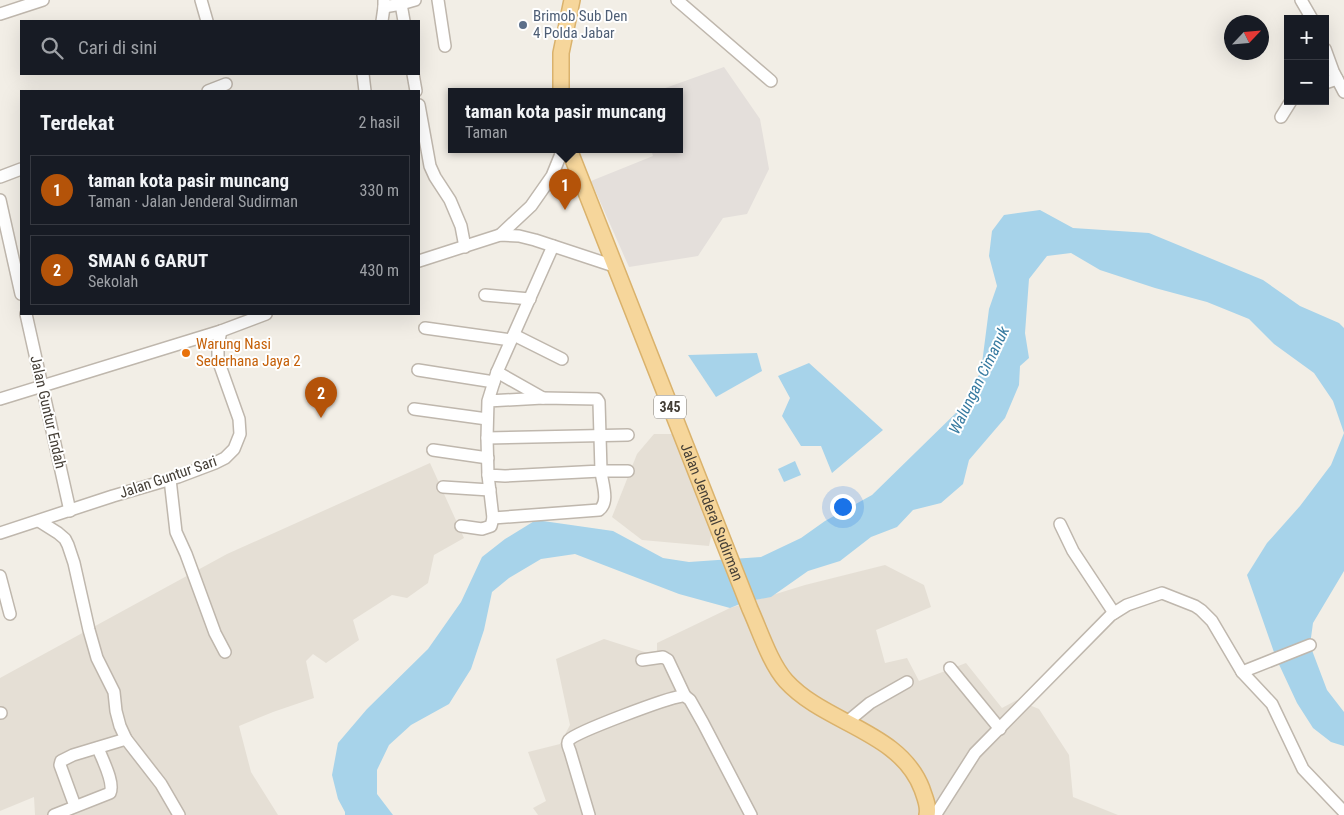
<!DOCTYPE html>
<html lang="id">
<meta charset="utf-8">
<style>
body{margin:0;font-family:"Roboto Condensed",sans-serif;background:#242831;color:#f1f3f6}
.controls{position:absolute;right:15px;top:15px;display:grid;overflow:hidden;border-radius:0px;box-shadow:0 5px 20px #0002}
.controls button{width:45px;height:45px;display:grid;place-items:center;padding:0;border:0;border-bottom:1px solid #363941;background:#171b24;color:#f1f3f6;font:25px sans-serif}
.compass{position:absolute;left:1224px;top:15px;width:45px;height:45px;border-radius:50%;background:#171b24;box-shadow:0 5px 20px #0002;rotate:64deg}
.you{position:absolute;left:842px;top:506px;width:18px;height:18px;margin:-12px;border:4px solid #fff;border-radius:50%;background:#1a73e8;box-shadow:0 0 0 8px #1a73e833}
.badge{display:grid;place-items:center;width:32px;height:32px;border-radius:50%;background:#b45309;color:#fff;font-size:16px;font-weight:700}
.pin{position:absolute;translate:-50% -41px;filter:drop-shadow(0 1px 2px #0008)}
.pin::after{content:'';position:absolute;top:26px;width:18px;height:15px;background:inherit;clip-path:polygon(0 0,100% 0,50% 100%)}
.popup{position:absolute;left:448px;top:88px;width:235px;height:65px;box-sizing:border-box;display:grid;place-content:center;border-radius:0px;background:#171b24;filter:drop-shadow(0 1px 4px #0005);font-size:16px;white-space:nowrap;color:#9ea1a6}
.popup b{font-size:19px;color:#f1f3f6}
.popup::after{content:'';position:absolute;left:50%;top:100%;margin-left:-10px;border:10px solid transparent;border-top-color:#171b24}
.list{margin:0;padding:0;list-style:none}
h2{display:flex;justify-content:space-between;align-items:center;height:65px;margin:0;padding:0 20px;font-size:21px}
h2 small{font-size:16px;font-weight:400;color:#9ea1a6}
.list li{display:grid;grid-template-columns:32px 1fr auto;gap:15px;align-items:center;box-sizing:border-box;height:70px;margin:0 10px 10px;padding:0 10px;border:1px solid #363941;border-radius:0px}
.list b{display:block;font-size:19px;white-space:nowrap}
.list p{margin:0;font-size:16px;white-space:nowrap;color:#9ea1a6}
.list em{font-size:16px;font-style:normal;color:#9ea1a6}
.icon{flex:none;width:28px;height:28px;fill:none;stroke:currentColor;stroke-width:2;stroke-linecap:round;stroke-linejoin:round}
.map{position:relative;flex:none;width:1344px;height:815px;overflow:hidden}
.search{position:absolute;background:#171b24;box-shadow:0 5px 20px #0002;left:20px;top:20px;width:400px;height:55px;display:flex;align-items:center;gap:12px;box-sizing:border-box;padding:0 18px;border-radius:0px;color:#9ea1a6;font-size:19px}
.panel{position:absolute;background:#171b24;box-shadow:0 5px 20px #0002;left:20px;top:90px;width:400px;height:225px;border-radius:0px}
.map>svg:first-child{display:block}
.residential{fill:#e5dfd5}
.industrial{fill:#e4dfdb}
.water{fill:#a7d3ea}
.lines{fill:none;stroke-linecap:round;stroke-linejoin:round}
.minor-casing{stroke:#bfb7ad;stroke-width:14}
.major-casing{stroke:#dab26c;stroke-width:18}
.minor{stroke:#fff;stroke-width:11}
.major{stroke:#f6d69b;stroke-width:15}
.service-dot{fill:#5c6f8a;stroke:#fff;stroke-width:2}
.food-dot{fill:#e8710a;stroke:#fff;stroke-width:2}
.labels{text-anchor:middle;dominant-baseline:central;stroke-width:4;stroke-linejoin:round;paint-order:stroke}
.shield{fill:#fff;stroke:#7c7872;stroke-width:1}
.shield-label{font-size:14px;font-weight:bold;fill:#443e36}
.service-label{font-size:15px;fill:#4e5e75;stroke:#fff;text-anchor:start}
.food-label{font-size:15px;fill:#c56008;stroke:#fff;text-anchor:start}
.street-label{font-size:15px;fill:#443e36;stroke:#fff}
.water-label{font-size:16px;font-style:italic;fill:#367aa0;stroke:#fff}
</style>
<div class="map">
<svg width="1344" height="815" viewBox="0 0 1344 815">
<rect width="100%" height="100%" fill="#f2eee6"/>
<g class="residential">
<polygon points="654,434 680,434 718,503 709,546 642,540 612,517 637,454"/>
<polygon points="430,463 464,538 434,555 428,583 407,598 392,595 353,620 359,640 326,663 313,654 306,661 314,698 273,712 239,726 251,772 278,815 35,815 34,797 0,811 0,678 227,554"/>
<polygon points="885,565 924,585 931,607 876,630 885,663 907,658 919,681 966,663 1002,708 1017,700 1039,709 1069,755 1073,797 1118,815 538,815 533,808 546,801 528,752 560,744 570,725 556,659 604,639 657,656 657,643 730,608 805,585"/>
</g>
<polygon class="industrial" points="724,67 760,119 769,169 747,214 723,218 698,256 629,267 591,181 653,156 651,149 679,149 679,91 657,91"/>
<g class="water">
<polygon points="1040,210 1073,228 1149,233 1263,280 1300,306 1339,323 1344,328 1344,433 1333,401 1314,373 1274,344 1249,319 1207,302 1155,288 1100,270 1071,253 1047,256 1029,279 1025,333 1029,358 1020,366 1019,385 1005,418 969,460 963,484 941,503 913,510 897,527 871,537 840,561 808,571 771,597 745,602 730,608 679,594 575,554 541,559 509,578 492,592 484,630 471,669 449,704 411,725 389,745 377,770 377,794 393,815 345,815 345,812 338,799 332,775 338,743 367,709 428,649 461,602 482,557 505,539 536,520 613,531 663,558 689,562 761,557 801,538 825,521 872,495 961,408 981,371 989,309 997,286 989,256 992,231 1004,215"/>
<polygon points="757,353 762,371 716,397 688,355"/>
<polygon points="809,363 883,430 832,473 821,446 801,446 782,416 790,398 778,376"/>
<polygon points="1344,433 1344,571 1313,623 1310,645 1327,690 1344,712 1344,746 1331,742 1313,728 1297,703 1276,658 1247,575 1267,543 1300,506 1331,465"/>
<polygon points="795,461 801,475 784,482 778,469"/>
</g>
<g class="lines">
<defs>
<g id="minor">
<polyline points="201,0 207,21"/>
<polyline points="438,0 445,46"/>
<polyline points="677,0 771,81"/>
<polyline points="1301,0 1312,19"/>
<polyline points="401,4 415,0"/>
<polyline points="384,7 401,4 404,21"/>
<polyline points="0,14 43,0"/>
<polyline points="382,21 384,7 384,1"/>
<polyline points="1325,49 1333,71 1344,92"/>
<polyline points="363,74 365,91"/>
<polyline points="413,74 416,91"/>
<polyline points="1325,83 1337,79"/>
<polyline points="208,91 226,84"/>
<polyline points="419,105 430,166 435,177 450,200 461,226 465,247"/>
<polyline points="1281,117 1291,101"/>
<polyline points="0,177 21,169"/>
<polyline points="0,200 21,294"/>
<polyline points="500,235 531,206 552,176 563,149"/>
<polyline points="419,261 500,235 519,236 535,240 614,266"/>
<polyline points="485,295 530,299"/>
<polyline points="26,314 70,511"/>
<polyline points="425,328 511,340"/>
<polyline points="514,335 562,359"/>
<polyline points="418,370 494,382"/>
<polyline points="497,372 543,398"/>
<polyline points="0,399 221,331"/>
<polyline points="488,401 543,398 597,399 599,402 601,471 505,476 488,475 487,438 488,401 497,372 553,246"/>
<polyline points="414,409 487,419"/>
<polyline points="487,438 628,435"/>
<polyline points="433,450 488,458"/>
<path d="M488 475 493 518 599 510C610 502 602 483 601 471H628"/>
<polyline points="170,479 176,532 186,554 215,633 225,652"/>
<polyline points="443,487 490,490"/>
<polyline points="39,521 58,533 65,539 68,545 74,563 89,630 97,658 114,692 116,711 120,726 126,739 161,784 179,815"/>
<polyline points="1060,524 1073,551 1114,613"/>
<polyline points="461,526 482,529 491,526 493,518"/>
<polyline points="0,533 113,496 178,477 215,463 225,458 234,449 240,434 239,419 218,360 218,345 221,331 266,314"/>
<polyline points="0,576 10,614"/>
<polyline points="642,660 663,657 668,660 685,696"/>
<polyline points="950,668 1000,729"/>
<polyline points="1242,672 1310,645"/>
<polyline points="0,713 1,713"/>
<polyline points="847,722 870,703 907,682"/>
<polyline points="75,806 60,765 61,761 73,755 126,739"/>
<polyline points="936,814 975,753 1111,615 1127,605 1162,593 1195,606 1201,610 1212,621 1242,672 1272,704 1303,769 1344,812"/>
<path d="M54 815 110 793C115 783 102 759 98 748"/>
<path d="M589 815 570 751C569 748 566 744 569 740 576 732 667 698 682 696H685L690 700 703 723 751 815"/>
</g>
<g id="major">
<polyline points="561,91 561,53 572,0"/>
<path id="s1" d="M569 149 750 609C760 631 770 663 786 681 825 724 900 731 922 789 925 798 929 806 927 815"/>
</g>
</defs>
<use href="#minor" class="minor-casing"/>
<use href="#major" class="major-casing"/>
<use href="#minor" class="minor"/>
<use href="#major" class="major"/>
</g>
<circle class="service-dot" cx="523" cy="25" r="5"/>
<circle class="food-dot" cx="186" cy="353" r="5"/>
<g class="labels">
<rect class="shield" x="654" y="395.5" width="32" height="23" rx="4"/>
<g class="shield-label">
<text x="670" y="407">345</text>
</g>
<g class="service-label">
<text x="533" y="16">Brimob Sub Den<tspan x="533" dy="17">4 Polda Jabar</tspan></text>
</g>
<g class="food-label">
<text x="196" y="344">Warung Nasi<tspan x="196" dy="17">Sederhana Jaya 2</tspan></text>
</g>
<g class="street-label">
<text transform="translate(48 412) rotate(77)">Jalan Guntur Endah</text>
<text transform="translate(168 477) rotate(-19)">Jalan Guntur Sari</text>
<text stroke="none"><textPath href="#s1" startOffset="390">Jalan Jenderal Sudirman</textPath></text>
</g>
<g class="water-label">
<text transform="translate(979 380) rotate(-64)">Walungan Cimanuk</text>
</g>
</g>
</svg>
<div class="controls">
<button>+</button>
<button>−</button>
</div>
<svg class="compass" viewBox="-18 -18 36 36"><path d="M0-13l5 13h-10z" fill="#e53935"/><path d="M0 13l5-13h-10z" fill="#9ea1a6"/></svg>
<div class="you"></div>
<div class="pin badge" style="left:565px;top:210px">1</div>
<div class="popup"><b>taman kota pasir muncang</b>Taman</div>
<div class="pin badge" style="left:321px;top:418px">2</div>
<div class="search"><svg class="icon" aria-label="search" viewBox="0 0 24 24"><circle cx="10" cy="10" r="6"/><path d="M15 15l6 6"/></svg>Cari di sini</div>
<section class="panel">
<h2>Terdekat<small>2 hasil</small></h2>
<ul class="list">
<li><span class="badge">1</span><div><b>taman kota pasir muncang</b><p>Taman · Jalan Jenderal Sudirman</p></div><em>330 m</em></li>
<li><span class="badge">2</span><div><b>SMAN 6 GARUT</b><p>Sekolah</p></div><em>430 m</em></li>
</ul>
</section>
</div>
